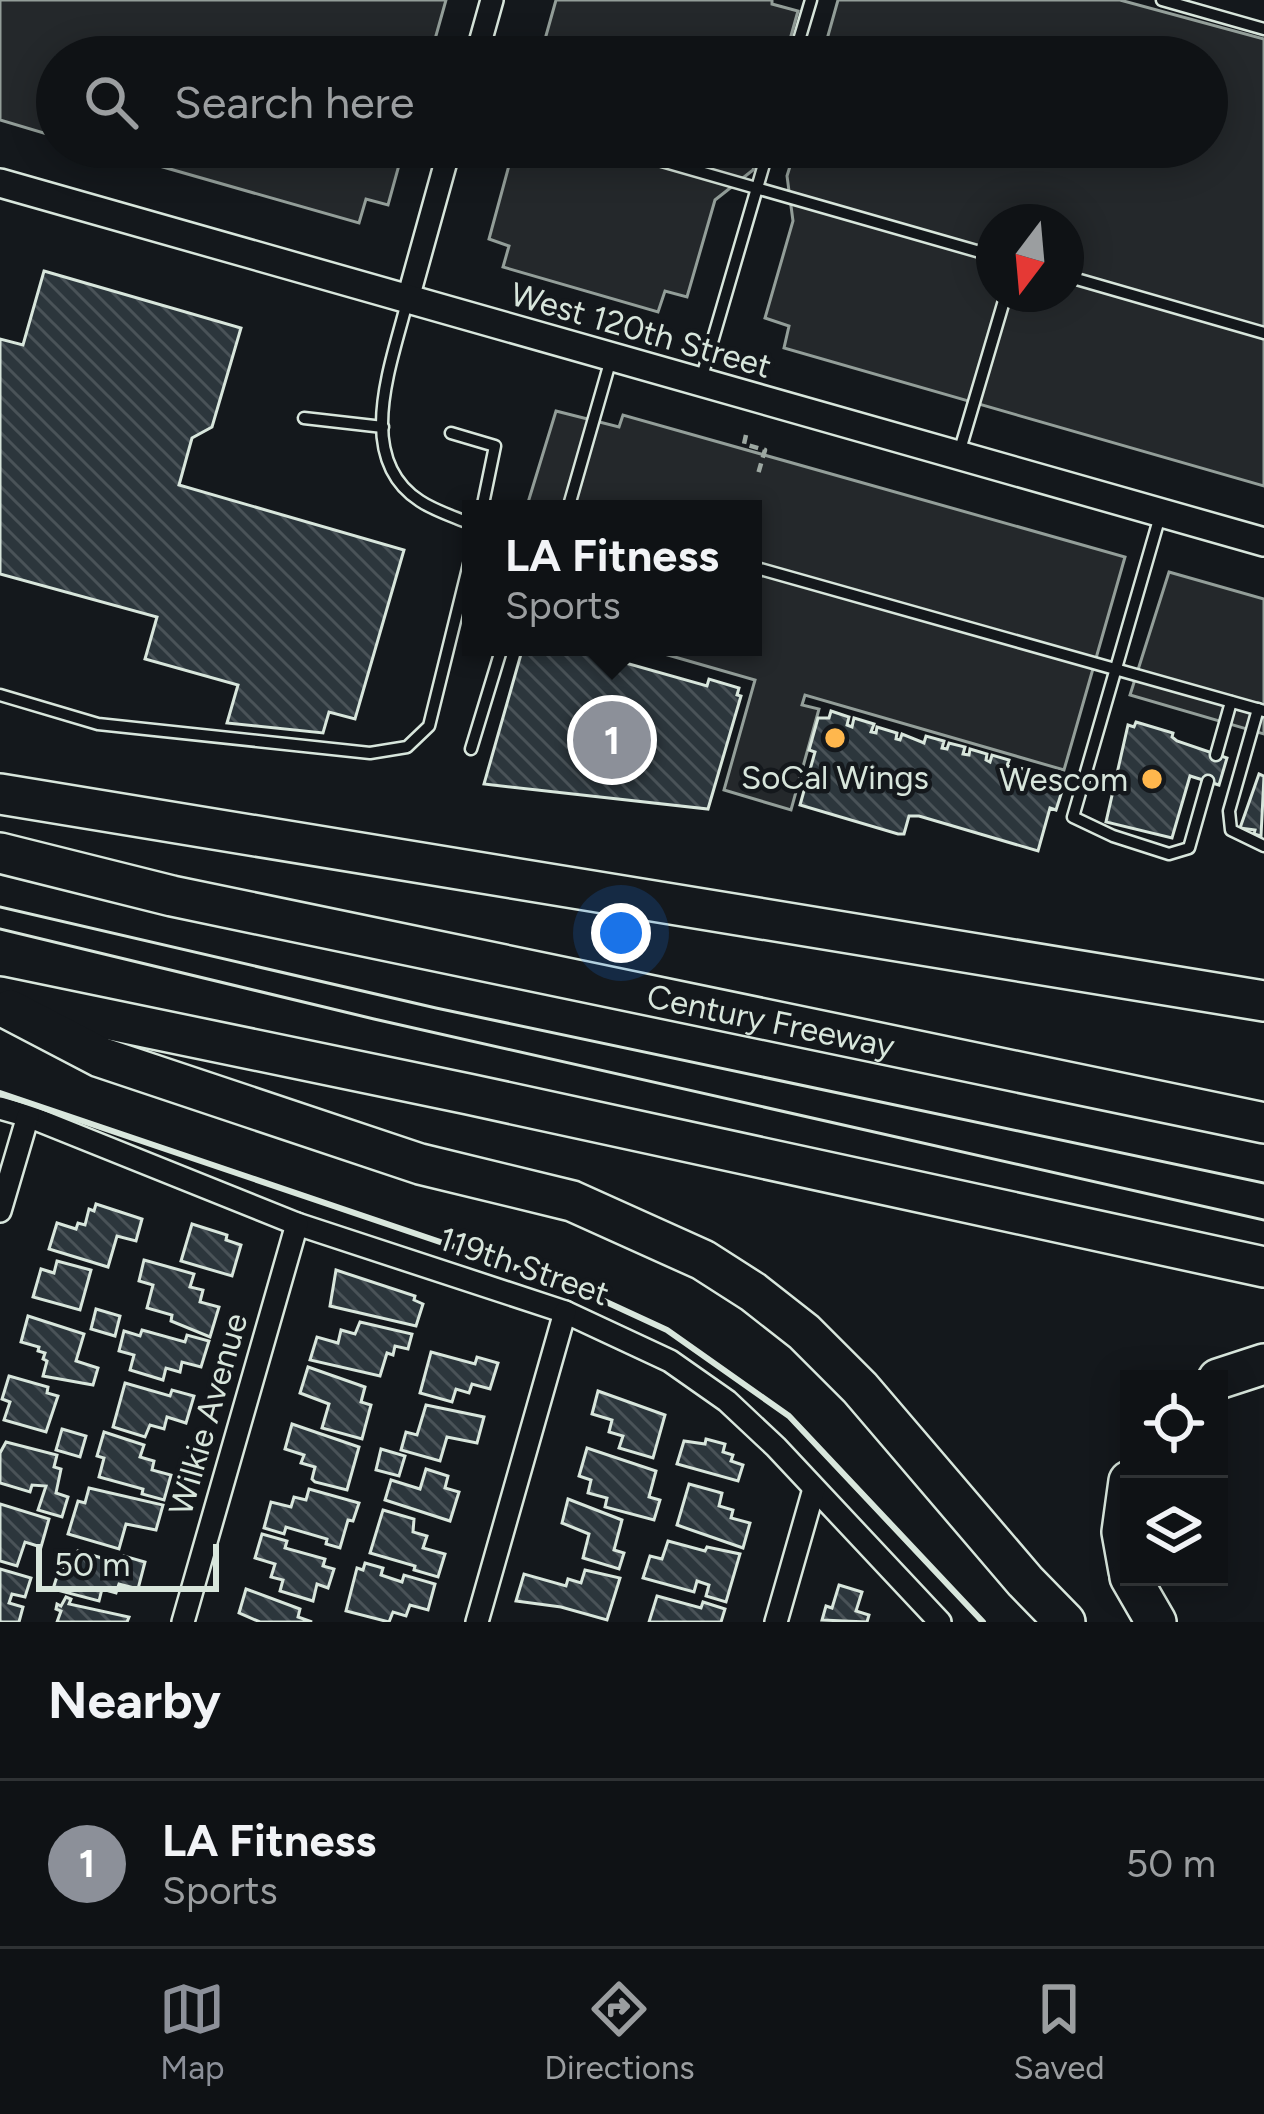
<!DOCTYPE html>
<style>
body{margin:0;font-family:Figtree,sans-serif;background:#1d2022;color:#f1f3f6}
.controls{position:absolute;right:36px;bottom:36px;display:grid;overflow:hidden;border-radius:0px;box-shadow:0 6px 30px #0003}
.controls button{width:108px;height:108px;display:grid;place-items:center;padding:0;border:0;border-bottom:3px solid #2f3234;background:#0f1215;color:#f1f3f6;font:60px sans-serif}
.compass{position:absolute;left:976px;top:204px;width:108px;height:108px;border-radius:50%;background:#0f1215;box-shadow:0 6px 30px #0003;rotate:196deg}
.scale{position:absolute;left:36px;bottom:30px;width:183px;box-sizing:border-box;padding-left:12px;border:6px solid #d8e6dc;border-top:0;font-size:33px;line-height:42px;white-space:nowrap;color:#d8e6dc;-webkit-text-stroke:9px #14181c;paint-order:stroke}
.you{position:absolute;left:621px;top:933px;width:42px;height:42px;margin:-30px;border:9px solid #fff;border-radius:50%;background:#1a73e8;box-shadow:0 0 0 18px #1a73e833}
.badge{display:grid;place-items:center;width:78px;height:78px;border-radius:50%;background:#8c9099;color:#fff;font-size:39px;font-weight:700}
.pin{position:absolute;translate:-50% -50%;border:6px solid #fff;box-shadow:0 3px 12px #0006}
.popup{position:absolute;left:462px;top:500px;width:300px;height:156px;box-sizing:border-box;display:grid;place-content:center;border-radius:0px;background:#0f1215;filter:drop-shadow(0 3px 9px #0005);font-size:39px;white-space:nowrap;color:#9b9ea0}
.popup b{font-size:45px;color:#f1f3f6}
.popup::after{content:'';position:absolute;left:50%;top:100%;margin-left:-24px;border:24px solid transparent;border-top-color:#0f1215}
.list{margin:0;padding:0;list-style:none}
h2{display:flex;justify-content:space-between;align-items:center;height:156px;margin:0;padding:0 48px;font-size:51px}
h2 small{font-size:39px;font-weight:400;color:#9b9ea0}
.list li{display:grid;grid-template-columns:78px 1fr auto;gap:36px;align-items:center;box-sizing:border-box;height:168px;padding:0 48px;border-top:3px solid #2f3234}
.list b{display:block;font-size:45px;white-space:nowrap}
.list p{margin:0;font-size:39px;white-space:nowrap;color:#9b9ea0}
.list em{font-size:39px;font-style:normal;color:#9b9ea0}
.icon{flex:none;width:66px;height:66px;fill:none;stroke:currentColor;stroke-width:2;stroke-linecap:round;stroke-linejoin:round}
.map{position:relative;flex:none;width:1264px;height:1622px;overflow:hidden}
.search{position:absolute;background:#0f1215;box-shadow:0 6px 30px #0003;left:36px;right:36px;top:36px;height:132px;display:flex;align-items:center;gap:30px;box-sizing:border-box;padding:0 42px;border-radius:66px;color:#9b9ea0;font-size:45px}
.sheet{height:324px;background:#0f1215}
nav{display:flex;justify-content:space-around;align-items:center;box-sizing:border-box;height:168px;border-top:3px solid #2f3234;background:#0f1215;font-size:33px;color:#9b9ea0}
nav a{display:grid;justify-items:center;gap:6px}
nav .on{color:#8c9099}
.map>svg:first-child{display:block}
.parking{fill:#24282b;stroke:#939e99;stroke-width:3;fill-rule:evenodd}
.building{fill:url(#building-back-hatch);stroke:#d8e6dc;stroke-width:3}
.lines{fill:none;stroke-linecap:round;stroke-linejoin:round}
.service-casing{stroke:#d8e6dc;stroke-width:15}
.minor-casing{stroke:#d8e6dc;stroke-width:26}
.tertiary-casing{stroke:#d8e6dc;stroke-width:32}
.motorway-casing{stroke:#d8e6dc;stroke-width:44}
.path{stroke:#9da8a2;stroke-width:4.5;stroke-dasharray:9 6;stroke-linecap:butt}
.service{stroke:#14181c;stroke-width:10}
.minor{stroke:#14181c;stroke-width:21}
.tertiary{stroke:#14181c;stroke-width:27}
.motorway{stroke:#14181c;stroke-width:39}
.tram{stroke:#d8e6dc;stroke-width:3}
.wall{stroke:#d8e6dc;stroke-width:6}
.poi-dot{fill:#ffb74d;stroke:#14181c;stroke-width:4.5}
.labels{text-anchor:middle;dominant-baseline:central;stroke-width:9;stroke-linejoin:round;paint-order:stroke}
.street-label{font-size:33px;fill:#d8e6dc;stroke:#14181c}
.poi-label{font-size:33px;fill:#d8e6dc;stroke:#14181c}
</style>
<div class="map">
<svg width="1264" height="1622" viewBox="0 0 1264 1622">
<defs>
<pattern id="building-back-hatch" width="6" height="6" patternUnits="userSpaceOnUse" patternTransform="scale(3)"><rect width="6" height="6" fill="#2c363c"/><path d="M-1 5l2 2M0 0l6 6M5-1l2 2" fill="none" stroke="#4a5358"/></pattern>
</defs>
<rect width="100%" height="100%" fill="#14181c"/>
<g class="parking">
<polygon points="0,0 446,0 430,57 57,57 57,137 0,120"/>
<polygon points="556,0 772,0 772,4 798,11 785,57 540,57"/>
<path d="M838 0H1120L1264 39V486L784 348 789 326 765 318 793 221 787 176 796 147H1207V57H822ZM994 222H1066V294H994Z"/>
<polygon points="93,147 404,147 388,205 366,199 359,223"/>
<polygon points="514,147 760,147 753,170 715,200 687,297 665,291 658,312 503,267 509,246 489,239"/>
<polygon points="556,411 619,427 623,415 1125,557 1064,770 805,695 802,705 819,709 791,810 724,790 755,680 640,647 753,647 753,509 526,509"/>
<polygon points="1169,572 1264,599 1264,734 1130,695"/>
</g>
<g class="building">
<polygon points="44,271 241,328 212,427 192,438 179,485 404,550 355,719 329,712 323,733 227,723 238,685 145,659 157,617 0,574 0,339 23,345"/>
<polygon points="523,647 569,647 707,686 709,679 739,688 737,695 741,696 708,809 484,784"/>
<polygon points="831,711 849,717 847,725 852,727 854,718 874,724 871,732 876,733 877,727 897,733 896,739 900,740 902,734 924,743 926,736 944,741 942,748 947,749 949,743 965,747 963,754 969,755 970,749 987,754 986,760 990,762 992,755 1009,760 1007,766 1029,770 1027,777 1031,778 1033,772 1054,778 1052,784 1063,788 1056,810 1050,808 1038,851 919,816 909,816 904,834 898,834 800,805 815,752 809,750 818,718 829,718"/>
<polygon points="1136,722 1173,733 1172,737 1177,741 1227,758 1219,785 1190,776 1172,838 1106,822 1128,725 1134,727"/>
<polygon points="1259,774 1264,776 1261,836 1254,834 1255,830 1240,828"/>
<polygon points="96,1204 142,1219 136,1241 117,1236 108,1267 49,1249 57,1223 76,1229 78,1223 85,1225 89,1209 94,1211"/>
<polygon points="192,1224 227,1235 226,1240 241,1245 232,1276 181,1261"/>
<polygon points="144,1260 194,1274 190,1287 203,1290 200,1302 219,1307 210,1337 171,1321 172,1315 147,1308 153,1285 139,1281"/>
<polygon points="57,1261 91,1270 80,1310 33,1297 41,1269 54,1273"/>
<polygon points="336,1270 415,1296 414,1300 423,1304 416,1326 330,1306"/>
<polygon points="96,1309 120,1316 115,1336 91,1329"/>
<polygon points="28,1316 84,1334 76,1361 98,1368 93,1385 43,1376 47,1361 43,1359 45,1353 38,1351 39,1347 21,1342"/>
<polygon points="360,1322 412,1334 408,1349 395,1346 393,1355 387,1353 380,1376 310,1360 317,1337 338,1343 341,1330 355,1334"/>
<polygon points="142,1330 185,1342 187,1335 209,1341 201,1367 182,1362 180,1372 166,1368 163,1380 130,1370 134,1355 119,1351 124,1331 140,1336"/>
<polygon points="431,1352 475,1364 477,1357 498,1363 490,1389 472,1384 469,1393 456,1389 452,1402 420,1393"/>
<polygon points="308,1367 365,1387 361,1402 371,1405 362,1439 322,1428 329,1404 300,1393"/>
<polygon points="9,1376 48,1387 47,1393 58,1396 46,1432 4,1420 10,1402 2,1399"/>
<polygon points="125,1383 170,1396 172,1390 194,1396 186,1423 167,1417 164,1429 150,1425 145,1437 113,1427"/>
<polygon points="598,1391 665,1415 653,1458 619,1448 623,1436 609,1432 612,1420 592,1414"/>
<polygon points="426,1405 484,1417 477,1443 447,1437 440,1461 401,1450 406,1432 417,1435"/>
<polygon points="292,1424 359,1447 347,1490 315,1482 312,1479 315,1467 301,1463 304,1455 285,1449"/>
<polygon points="62,1429 86,1436 80,1457 56,1450"/>
<polygon points="104,1432 144,1445 140,1457 154,1461 152,1470 171,1475 164,1500 142,1494 143,1489 99,1477 104,1458 97,1456"/>
<polygon points="706,1439 725,1444 723,1452 733,1455 731,1461 743,1465 738,1481 677,1464 684,1441 705,1444"/>
<polygon points="6,1442 57,1455 54,1467 61,1469 56,1493 68,1497 62,1517 38,1510 46,1486 32,1485 30,1492 0,1483 0,1453"/>
<polygon points="587,1448 656,1471 649,1497 660,1500 654,1520 605,1507 607,1498 588,1493 591,1480 579,1476"/>
<polygon points="381,1449 405,1456 399,1476 376,1470"/>
<polygon points="426,1469 448,1476 445,1488 459,1492 450,1521 385,1500 391,1480 420,1489"/>
<polygon points="689,1484 722,1493 719,1506 733,1510 731,1518 750,1523 743,1548 677,1525"/>
<polygon points="89,1488 163,1505 156,1530 126,1524 119,1549 68,1534 78,1501 85,1503"/>
<polygon points="309,1489 359,1503 353,1521 348,1520 340,1548 326,1544 327,1539 286,1527 284,1534 264,1528 271,1502 291,1507 294,1497 306,1500"/>
<polygon points="568,1499 622,1520 614,1550 624,1553 619,1569 583,1558 589,1534 562,1523"/>
<polygon points="0,1504 49,1519 41,1547 25,1542 17,1566 0,1561"/>
<polygon points="383,1510 414,1519 413,1532 427,1536 423,1548 445,1554 438,1577 414,1570 415,1566 370,1553"/>
<polygon points="262,1534 287,1541 285,1548 325,1559 323,1566 334,1569 328,1588 317,1584 313,1601 280,1591 283,1580 271,1577 275,1564 255,1558"/>
<polygon points="668,1541 705,1551 707,1547 740,1554 726,1602 706,1596 709,1585 697,1581 694,1592 643,1578 650,1556 662,1559"/>
<polygon points="78,1551 122,1564 124,1556 145,1562 138,1589 119,1584 116,1593 102,1589 99,1601 53,1589 60,1567 72,1571"/>
<polygon points="365,1563 383,1568 381,1575 402,1582 404,1575 435,1584 428,1610 410,1605 406,1616 393,1612 389,1622 346,1611 357,1568 363,1570"/>
<polygon points="0,1569 31,1578 25,1597 12,1594 9,1603 23,1607 19,1622 0,1622"/>
<polygon points="585,1570 620,1578 607,1620 561,1607 516,1601 524,1574 566,1586 568,1579 581,1583"/>
<polygon points="839,1585 862,1592 856,1611 869,1615 867,1622 822,1620 826,1606 832,1608"/>
<polygon points="246,1589 300,1609 298,1617 312,1622 260,1622 239,1613"/>
<polygon points="657,1596 701,1608 703,1602 725,1609 721,1622 649,1622"/>
<polygon points="66,1597 71,1599 69,1604 129,1617 127,1622 57,1622 61,1611 56,1609 57,1604 61,1606"/>
</g>
<g class="lines">
<defs>
<g id="service">
<polyline points="1162,0 1264,29"/>
<polyline points="794,57 811,0"/>
<polyline points="613,147 994,256"/>
<polyline points="1066,276 1264,333"/>
<path d="M407 302C392 363 353 458 420 501 435 511 455 517 471 524"/>
<polyline points="701,380 769,147"/>
<polyline points="304,418 383,427"/>
<polyline points="451,433 495,446 482,509"/>
<polyline points="959,453 1006,294"/>
<polyline points="568,509 611,359"/>
<polyline points="1160,516 1073,817 1113,836 1169,854 1189,848 1208,781"/>
<polyline points="753,567 1264,711"/>
<polyline points="0,695 98,724 370,753 407,747 429,726 471,556"/>
<polyline points="1258,709 1229,811 1231,830 1264,846"/>
<polyline points="471,749 502,647"/>
<polyline points="1216,755 1231,702"/>
</g>
<g id="minor">
<polyline points="476,57 492,0"/>
<polyline points="407,302 450,147"/>
<polyline points="0,1108 28,1116 297,1224 565,1312 670,1361 727,1401 776,1447 940,1622"/>
<polyline points="0,1211 28,1116"/>
<polyline points="183,1622 297,1224"/>
<polyline points="477,1622 565,1312"/>
<polyline points="776,1622 814,1489"/>
</g>
<polyline id="tertiary" points="0,183 1264,542"/>
<g id="motorway">
<polyline points="0,794 1264,1001"/>
<path id="s1" d="M0 853 172 896 1264 1123"/>
<polyline points="0,997 468,1094 1264,1267"/>
<polyline points="10,1010 100,1057 420,1164 572,1201 703,1260 753,1292 804,1332 860,1388 1025,1581 1065,1622"/>
<polyline points="1218,1379 1264,1364"/>
<polyline points="1129,1481 1122,1532 1129,1571"/>
<polyline points="1130,1577 1156,1622"/>
</g>
</defs>
<use href="#service" class="service-casing"/>
<use href="#minor" class="minor-casing"/>
<use href="#tertiary" class="tertiary-casing"/>
<use href="#motorway" class="motorway-casing"/>
<g class="path">
<polyline points="746,435 744,444 765,450 758,474"/>
<polyline points="748,509 750,503"/>
</g>
<use href="#service" class="service"/>
<use href="#minor" class="minor"/>
<use href="#tertiary" class="tertiary"/>
<use href="#motorway" class="motorway"/>
<g class="tram">
<polyline points="0,907 436,1008 1264,1183"/>
<polyline points="0,929 374,1019 1264,1220"/>
</g>
<polyline class="wall" points="0,1093 576,1288 667,1330 789,1416 983,1622"/>
</g>
<g class="poi-dot">
<circle cx="835" cy="738" r="12"/>
<circle cx="1152" cy="779" r="12"/>
</g>
<g class="labels">
<g class="street-label">
<text transform="translate(641 330) rotate(16)">West 120th Street</text>
<text stroke="none"><textPath href="#s1" startOffset="789">Century Freeway</textPath></text>
<text transform="translate(524 1266) rotate(19)">119th Street</text>
<text transform="translate(208 1414) rotate(-74)">Wilkie Avenue</text>
</g>
<g class="poi-label">
<text x="835" y="777">SoCal Wings</text>
<text x="1128" y="779" text-anchor="end">Wescom</text>
</g>
</g>
</svg>
<div class="controls">
<button><svg class="icon" aria-label="locate" viewBox="0 0 24 24"><circle cx="12" cy="12" r="6"/><path d="M12 2v4M12 18v4M2 12h4M18 12h4"/></svg></button>
<button><svg class="icon" aria-label="layers" viewBox="0 0 24 24"><path d="M12 4l9 5-9 5-9-5zM3 14l9 5 9-5"/></svg></button>
</div>
<svg class="compass" viewBox="-18 -18 36 36"><path d="M0-13l5 13h-10z" fill="#e53935"/><path d="M0 13l5-13h-10z" fill="#9b9ea0"/></svg>
<div class="scale">50 m</div>
<div class="you"></div>
<div class="pin badge" style="left:612px;top:740px">1</div>
<div class="popup"><b>LA Fitness</b>Sports</div>
<div class="search"><svg class="icon" aria-label="search" viewBox="0 0 24 24"><circle cx="10" cy="10" r="6"/><path d="M15 15l6 6"/></svg>Search here</div>
</div>
<section class="sheet">
<h2>Nearby<small></small></h2>
<ul class="list">
<li><span class="badge">1</span><div><b>LA Fitness</b><p>Sports</p></div><em>50 m</em></li>
</ul>
</section>
<nav>
<a class="on"><svg class="icon" aria-label="map" viewBox="0 0 24 24"><path d="M3 6l6-2 6 2 6-2v14l-6 2-6-2-6 2zM9 4v14M15 6v14"/></svg>Map</a>
<a><svg class="icon" aria-label="directions" viewBox="0 0 24 24"><path d="M12 3l9 9-9 9-9-9zM9 14v-3h6M13 9l2 2-2 2"/></svg>Directions</a>
<a><svg class="icon" aria-label="saved" viewBox="0 0 24 24"><path d="M7 4h10v16l-5-4-5 4z"/></svg>Saved</a>
</nav>
